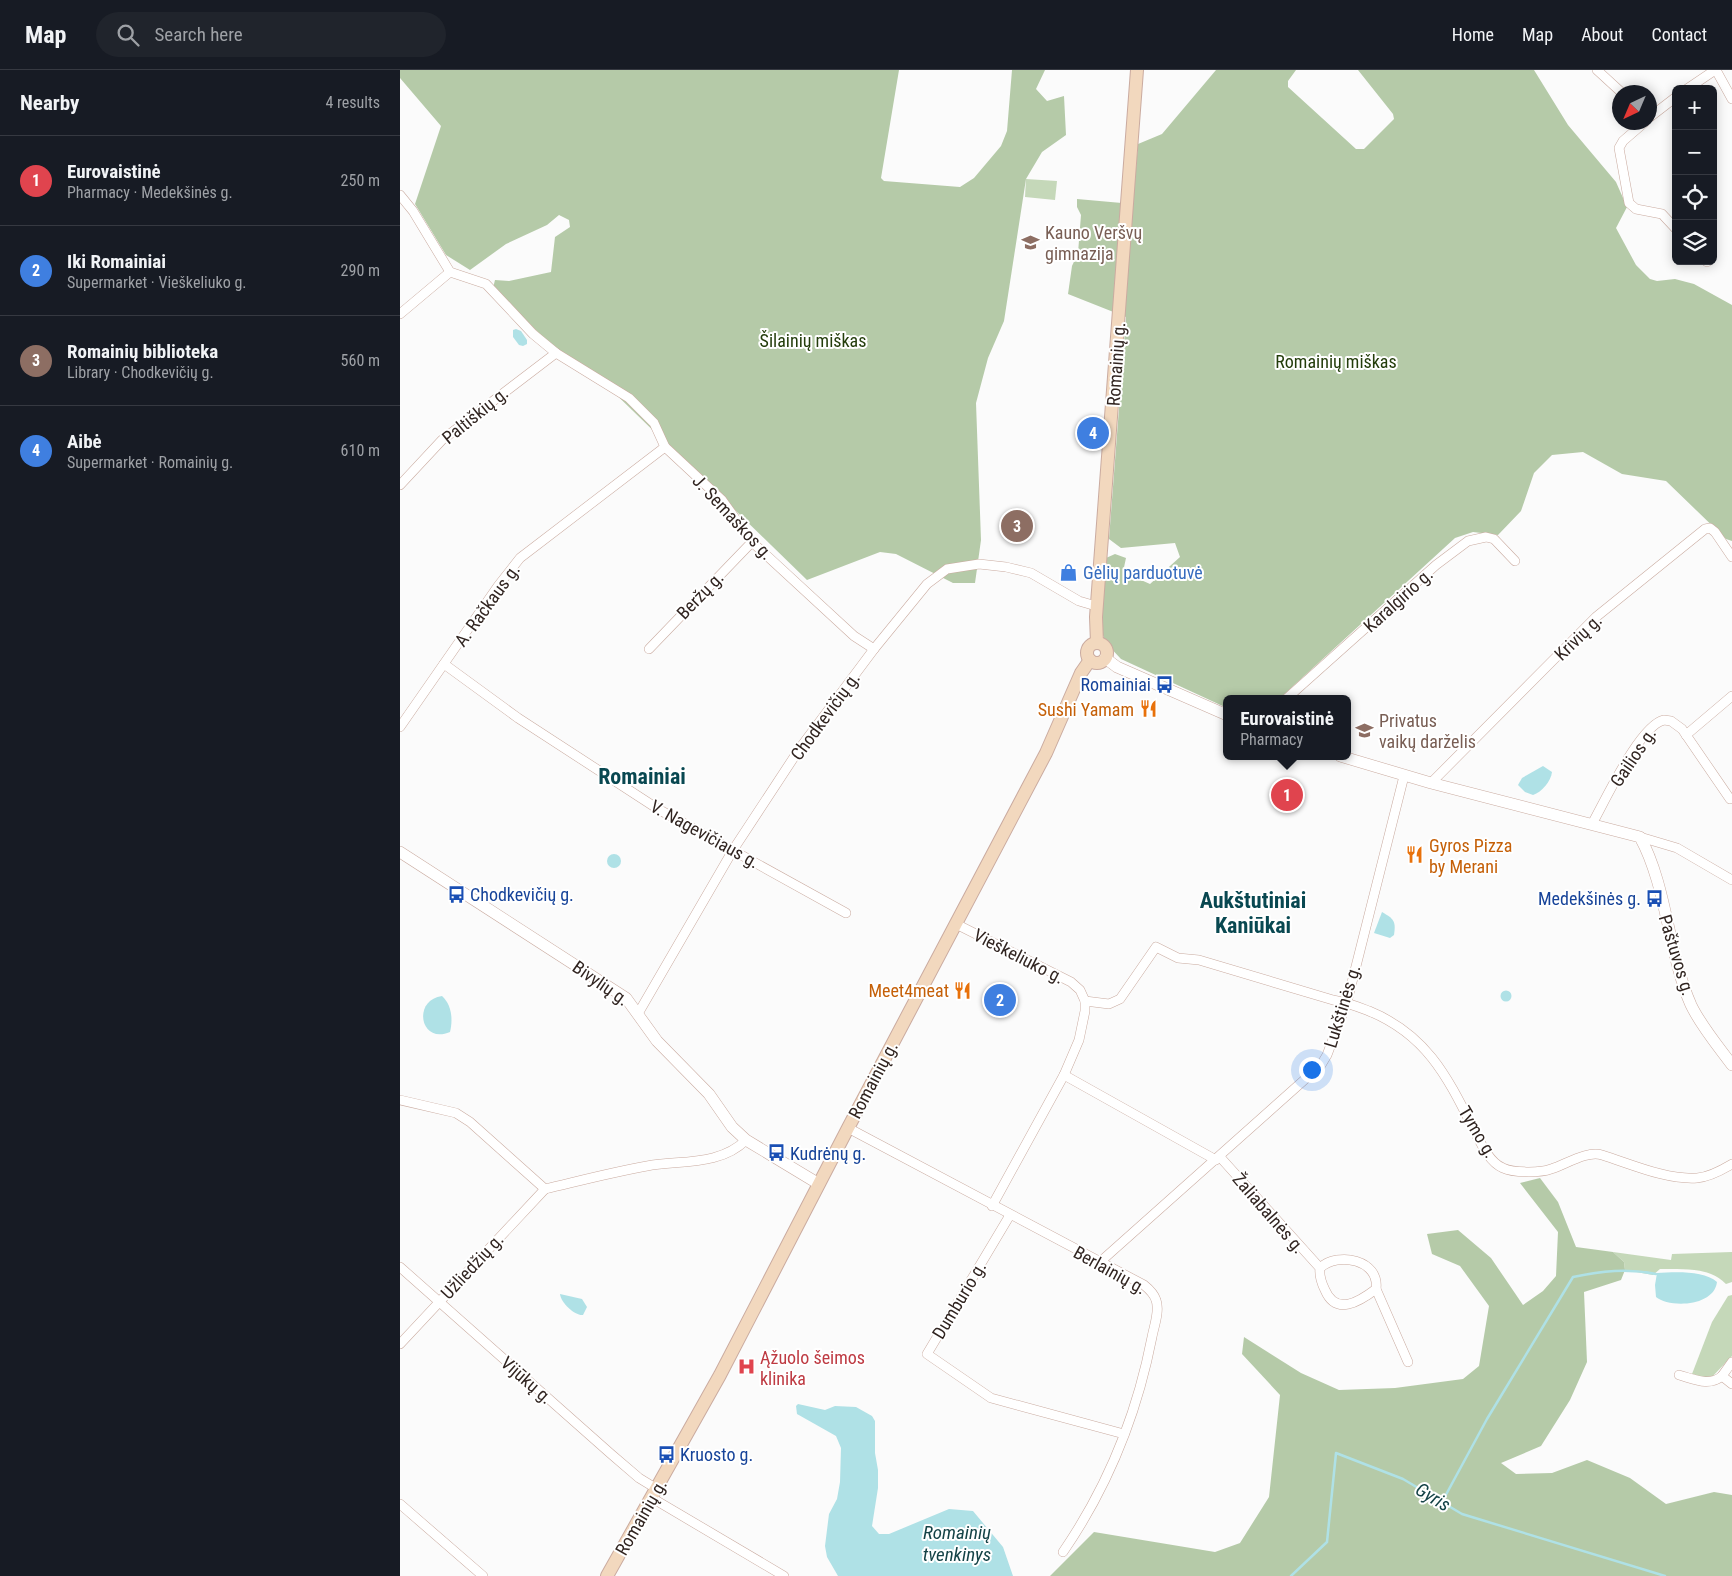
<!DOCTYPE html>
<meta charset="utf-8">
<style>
body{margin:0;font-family:"Roboto Condensed",sans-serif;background:#20242c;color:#f1f3f6}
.controls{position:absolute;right:15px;top:15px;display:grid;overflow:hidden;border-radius:8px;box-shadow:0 2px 12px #0003}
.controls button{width:45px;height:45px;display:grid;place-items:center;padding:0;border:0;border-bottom:1px solid #363941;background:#171b24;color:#f1f3f6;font:25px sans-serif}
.compass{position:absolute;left:1212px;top:15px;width:45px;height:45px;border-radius:50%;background:#171b24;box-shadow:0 2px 12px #0003;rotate:224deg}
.you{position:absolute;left:911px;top:999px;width:18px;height:18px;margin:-12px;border:4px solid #fff;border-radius:50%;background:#1a73e8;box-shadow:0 0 0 8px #1a73e833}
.badge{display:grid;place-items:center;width:32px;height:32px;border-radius:50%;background:#0f766e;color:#fff;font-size:16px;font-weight:700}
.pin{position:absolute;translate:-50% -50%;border:2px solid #fff;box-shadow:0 1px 5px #0006}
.popup{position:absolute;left:823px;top:625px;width:128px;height:65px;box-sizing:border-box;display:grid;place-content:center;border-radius:8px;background:#171b24;filter:drop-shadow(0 1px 4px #0005);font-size:16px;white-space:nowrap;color:#9ea1a6}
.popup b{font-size:19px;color:#f1f3f6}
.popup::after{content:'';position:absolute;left:50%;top:100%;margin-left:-10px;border:10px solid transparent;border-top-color:#171b24}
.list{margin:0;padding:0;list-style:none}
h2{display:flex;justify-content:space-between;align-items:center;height:65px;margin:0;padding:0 20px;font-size:21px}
h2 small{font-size:16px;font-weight:400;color:#9ea1a6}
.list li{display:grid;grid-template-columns:32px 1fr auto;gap:15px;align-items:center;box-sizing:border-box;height:90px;padding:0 20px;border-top:1px solid #363941}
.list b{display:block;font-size:19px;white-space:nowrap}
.list p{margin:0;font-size:16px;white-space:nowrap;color:#9ea1a6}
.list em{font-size:16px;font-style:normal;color:#9ea1a6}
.icon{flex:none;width:28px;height:28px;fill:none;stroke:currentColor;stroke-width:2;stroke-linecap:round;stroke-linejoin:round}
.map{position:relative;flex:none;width:1332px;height:1506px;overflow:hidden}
header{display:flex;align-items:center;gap:30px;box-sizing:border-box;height:70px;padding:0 25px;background:#171b24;border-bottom:1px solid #363941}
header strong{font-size:24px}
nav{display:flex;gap:28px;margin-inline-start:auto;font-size:18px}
.search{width:350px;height:45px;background:#20242c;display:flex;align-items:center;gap:12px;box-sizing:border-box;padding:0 18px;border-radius:28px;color:#9ea1a6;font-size:19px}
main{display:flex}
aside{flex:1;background:#171b24}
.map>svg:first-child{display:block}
.green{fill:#c5d8b9}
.forest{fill:#b5caa8}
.water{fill:#afe1e6}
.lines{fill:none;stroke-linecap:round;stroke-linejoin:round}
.stream{stroke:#afe1e6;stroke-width:2.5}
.minor-casing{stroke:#caaba0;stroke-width:10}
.tertiary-casing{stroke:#caaba0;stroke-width:12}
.secondary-casing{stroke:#caaba0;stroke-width:14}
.minor{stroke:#fff;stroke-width:9}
.tertiary{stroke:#fff;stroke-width:11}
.secondary{stroke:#f2d8be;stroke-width:12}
.labels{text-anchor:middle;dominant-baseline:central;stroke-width:4;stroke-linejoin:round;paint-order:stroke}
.education-label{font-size:18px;fill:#785e54;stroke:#fff;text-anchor:start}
.park-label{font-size:18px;fill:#233d0b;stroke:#fff}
.street-label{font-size:18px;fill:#312521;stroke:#fff}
.shop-label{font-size:18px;fill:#366cbe;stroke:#fff;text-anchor:start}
.transit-label{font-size:18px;fill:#164399;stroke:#fff;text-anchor:start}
.food-label{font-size:18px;fill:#c56008;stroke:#fff;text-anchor:end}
.health-label{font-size:18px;fill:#be3a42;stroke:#fff;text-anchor:start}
.water-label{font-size:19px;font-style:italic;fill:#154347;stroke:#fff}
.district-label{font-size:22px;font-weight:bold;fill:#094851;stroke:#fff}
</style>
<header>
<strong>Map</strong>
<div class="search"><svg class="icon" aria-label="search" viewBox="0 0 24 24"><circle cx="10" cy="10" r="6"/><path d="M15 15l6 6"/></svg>Search here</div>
<nav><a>Home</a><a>Map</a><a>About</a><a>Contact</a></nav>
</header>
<main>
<aside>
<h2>Nearby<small>4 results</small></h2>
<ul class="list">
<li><span class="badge" style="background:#e0444e">1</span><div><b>Eurovaistinė</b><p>Pharmacy · Medekšinės g.</p></div><em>250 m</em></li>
<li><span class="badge" style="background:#3f7fe0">2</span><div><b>Iki Romainiai</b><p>Supermarket · Vieškeliuko g.</p></div><em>290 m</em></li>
<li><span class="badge" style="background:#8d6e63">3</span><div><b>Romainių biblioteka</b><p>Library · Chodkevičių g.</p></div><em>560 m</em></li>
<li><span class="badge" style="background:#3f7fe0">4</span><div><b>Aibė</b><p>Supermarket · Romainių g.</p></div><em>610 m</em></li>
</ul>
</aside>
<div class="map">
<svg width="1332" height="1506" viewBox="0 0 1332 1506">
<rect width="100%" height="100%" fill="#fbfbfb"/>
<g class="green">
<polygon points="626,109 657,111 655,130 625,127"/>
<path d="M1213 1182 1271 1190 1272 1184 1332 1182V1212L1326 1214C1308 1196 1284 1200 1260 1199L1253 1205 1225 1200 1224 1192Z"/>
<polygon points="1332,1225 1332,1286 1311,1308 1308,1309 1292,1304 1312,1252 1328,1226"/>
</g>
<g class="forest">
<polygon points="0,0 499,0 481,108 484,111 560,117 574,108 601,76 607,61 612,0 645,0 636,19 647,31 664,26 666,65 642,82 626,109 604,251 588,288 576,333 581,470 575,513 553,513 496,484 480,482 407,510 197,306 151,275 93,218 95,210 109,211 151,202 155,167 170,157 169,150 159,145 147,155 106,174 70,200 46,185 15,134 41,56 0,8"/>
<polygon points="816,0 896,0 888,11 888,17 956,79 964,79 994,49 993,44 958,0 1134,0 1168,55 1216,112 1227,137 1216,158 1236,195 1250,209 1257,211 1275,209 1294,214 1332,235 1332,471 1326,469 1266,411 1222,404 1183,382 1152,385 1134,403 1121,441 1098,465 1073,462 1055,468 879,629 827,629 827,638 721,589 706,573 698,552 706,488 715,484 726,488 723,502 750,514 780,487 775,473 721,478 709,469 726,247 668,224 672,196 678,183 681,145 677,137 677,129 733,134 738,74 762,64"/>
<polygon points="1140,1108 1158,1132 1176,1177 1213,1182 1224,1192 1225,1200 1221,1210 1184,1222 1187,1292 1170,1330 1141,1376 1101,1393 1116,1404 1152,1403 1187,1390 1230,1408 1266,1434 1314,1422 1332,1425 1332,1506 650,1506 694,1462 815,1482 840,1473 869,1427 880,1325 842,1284 844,1267 901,1303 939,1320 995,1318 1063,1309 1079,1296 1089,1236 1060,1196 1032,1184 1027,1164 1058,1160 1091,1188 1123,1235 1143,1221 1156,1206 1158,1162 1120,1113"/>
</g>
<g class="water">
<polygon points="116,259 121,261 127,270 127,274 123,276 119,275 113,267 113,260"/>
<path d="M1143 696 1152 702C1151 711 1142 722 1133 725L1125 722 1118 715 1122 708Z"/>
<circle cx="214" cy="791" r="7"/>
<path d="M982 842C994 849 996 851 994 865L990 868 974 863Z"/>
<circle cx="1106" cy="926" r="5.5"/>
<path d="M42 926C52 935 53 950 50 962 20 975 12 930 42 926Z"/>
<path d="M1257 1203C1274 1202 1304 1200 1317 1212 1314 1237 1269 1238 1256 1227L1255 1215Z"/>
<path d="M160 1224 182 1229 187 1237 183 1245C175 1246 161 1233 160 1224Z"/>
<polygon points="398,1334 425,1340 435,1336 456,1337 472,1346 475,1351 475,1383 478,1400 478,1418 472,1456 479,1464 489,1464 549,1439 573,1441 603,1477 613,1506 438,1506 427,1487 425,1476 429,1444 437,1429 440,1412 441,1378 436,1366 397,1344 396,1336"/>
</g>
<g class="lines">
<g class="stream">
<path d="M1042 1432 1087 1349 1173 1207C1202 1201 1227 1198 1256 1204"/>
<polyline points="891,1506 927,1472 936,1383 1003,1409 1062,1444 1265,1506"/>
</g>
<defs>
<g id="minor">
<polyline points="1197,0 1221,22"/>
<polyline points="1316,0 1332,29"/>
<polyline points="1287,19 1315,0"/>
<polyline points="1250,47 1276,27"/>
<polyline points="1245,52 1223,71 1219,78 1229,133 1236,139 1262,144 1276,159"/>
<polyline points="0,125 13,141 50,202"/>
<polyline points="1306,191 1307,192"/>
<polyline points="0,244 50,202 86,214 133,264 156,283 229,328 254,353 265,377 322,430 352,472 454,566 474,579"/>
<polyline points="0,415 42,370 156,283"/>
<polyline points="249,579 352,472"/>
<polyline points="44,594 118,648 258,739 446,843"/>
<polyline points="886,629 1036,495 1068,471 1086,467 1094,469 1115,491"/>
<polyline points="0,657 98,516 120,488 265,377"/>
<polyline points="1286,665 1332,626"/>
<polyline points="1031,713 1196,547 1305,459 1310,458 1315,462 1332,487"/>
<path d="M1192 754C1205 731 1240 655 1264 650L1271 651 1282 659 1330 729"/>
<polyline points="1240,767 1277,778 1332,810"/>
<polyline points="556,854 671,912 680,920 685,931 685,941 679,970 664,1005 592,1136"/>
<path d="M685 931 709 934 720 929 756 877 778 888 799 890 933 930C946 932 956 936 969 941 1025 964 1046 1004 1072 1056 1079 1069 1088 1092 1103 1098 1113 1103 1140 1103 1151 1099 1165 1095 1187 1080 1202 1085 1231 1094 1266 1110 1297 1108 1309 1107 1322 1100 1332 1094"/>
<polyline points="239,942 333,780 400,678 474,579 527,514 547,499 579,494 606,497 631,503 679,531 696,536"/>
<polyline points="664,1005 816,1090"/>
<path d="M0 1030 56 1043 70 1052 145 1119C179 1111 213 1102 247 1096 280 1090 320 1096 346 1070"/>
<path d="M448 1058 744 1215C749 1219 754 1224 756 1230 760 1241 754 1256 752 1267 737 1344 707 1418 663 1482"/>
<path d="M820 1087 920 1198C919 1206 921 1212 925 1220 936 1246 959 1232 976 1219 980 1190 938 1181 920 1198"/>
<polyline points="610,1145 527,1284 591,1328 724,1364"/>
<polyline points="700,1192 921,995 927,985 947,932 1004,706"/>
<polyline points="0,1197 211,1384 239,1408 257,1419"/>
<polyline points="976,1219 1008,1292"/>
<polyline points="0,1274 145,1119"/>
<path d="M1279 1305C1294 1309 1309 1317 1322 1306L1332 1314"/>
<polyline points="1322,1306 1332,1292"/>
<polyline points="252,1428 384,1506"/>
<polyline points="0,1434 83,1506"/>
</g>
<g id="tertiary">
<polyline points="705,588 717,597 827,645"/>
<path d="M940 686 1031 713 1240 767C1267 816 1268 883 1291 935 1301 956 1318 976 1332 995"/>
<polyline points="0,782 226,928 257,971 309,1024 332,1057 346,1070 419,1114"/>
</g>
<g id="secondary">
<polyline points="697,573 696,547 737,0"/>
<circle cx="697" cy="583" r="10"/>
<polyline points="207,1506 320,1305 448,1058 646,683 681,603 690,590"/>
</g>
</defs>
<use href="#minor" class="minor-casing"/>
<use href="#tertiary" class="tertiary-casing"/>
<use href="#secondary" class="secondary-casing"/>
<use href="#minor" class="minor"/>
<use href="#tertiary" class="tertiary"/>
<use href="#secondary" class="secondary"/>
</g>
<defs>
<symbol id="school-bare" viewBox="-9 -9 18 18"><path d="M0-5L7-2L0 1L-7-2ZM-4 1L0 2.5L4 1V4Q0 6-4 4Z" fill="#8d6e63" stroke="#fff" stroke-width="2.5" paint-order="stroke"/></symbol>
<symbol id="shop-bare" viewBox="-9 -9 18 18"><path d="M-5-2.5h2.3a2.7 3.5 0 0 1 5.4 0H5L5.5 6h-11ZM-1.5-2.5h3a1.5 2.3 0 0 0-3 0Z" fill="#3f7fe0" stroke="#fff" stroke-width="2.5" paint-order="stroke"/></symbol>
<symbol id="bus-bare" viewBox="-9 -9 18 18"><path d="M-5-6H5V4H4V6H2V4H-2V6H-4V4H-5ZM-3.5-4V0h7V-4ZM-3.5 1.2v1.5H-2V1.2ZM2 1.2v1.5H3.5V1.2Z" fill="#1a4fb4" stroke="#fff" stroke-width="2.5" paint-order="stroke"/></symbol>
<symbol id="restaurant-bare" viewBox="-9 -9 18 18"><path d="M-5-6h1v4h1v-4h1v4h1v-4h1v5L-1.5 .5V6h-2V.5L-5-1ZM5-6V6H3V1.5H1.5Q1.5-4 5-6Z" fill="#e8710a" stroke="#fff" stroke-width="2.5" paint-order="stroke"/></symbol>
<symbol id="hospital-bare" viewBox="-9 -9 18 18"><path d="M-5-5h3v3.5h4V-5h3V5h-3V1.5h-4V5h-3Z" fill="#e0444e" stroke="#fff" stroke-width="2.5" paint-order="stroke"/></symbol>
</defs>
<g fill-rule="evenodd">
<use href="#school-bare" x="618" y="160" width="25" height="25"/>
<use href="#shop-bare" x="656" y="490" width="25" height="25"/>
<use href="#bus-bare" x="752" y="602" width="25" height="25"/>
<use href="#restaurant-bare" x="736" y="626" width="25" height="25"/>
<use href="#school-bare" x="952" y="648" width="25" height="25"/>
<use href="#restaurant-bare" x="1002" y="772" width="25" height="25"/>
<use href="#bus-bare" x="44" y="812" width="25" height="25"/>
<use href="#bus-bare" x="1242" y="816" width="25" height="25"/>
<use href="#restaurant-bare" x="550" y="908" width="25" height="25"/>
<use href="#bus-bare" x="364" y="1070" width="25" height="25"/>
<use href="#hospital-bare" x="334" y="1284" width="25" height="25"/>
<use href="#bus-bare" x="254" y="1372" width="25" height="25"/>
</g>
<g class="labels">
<g class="education-label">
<text x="645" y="162">Kauno Veršvų<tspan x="645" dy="21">gimnazija</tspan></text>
<text x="979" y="650">Privatus<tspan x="979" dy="21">vaikų darželis</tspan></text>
</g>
<g class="park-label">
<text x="413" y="270">Šilainių miškas</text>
<text x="936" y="291">Romainių miškas</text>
</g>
<g class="street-label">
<text transform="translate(716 294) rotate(-86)">Romainių g.</text>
<text transform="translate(75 345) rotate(-39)">Paltiškių g.</text>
<text transform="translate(333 447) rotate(47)">J. Semaškos g.</text>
<text transform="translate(300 525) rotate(-46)">Beržų g.</text>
<text transform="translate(998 530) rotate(-42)">Karalgirio g.</text>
<text transform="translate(87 535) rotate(-54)">A. Račkaus g.</text>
<text transform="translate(1178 567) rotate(-44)">Krivių g.</text>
<text transform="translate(425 646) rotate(-54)">Chodkevičių g.</text>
<text transform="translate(1233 687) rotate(-56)">Gailios g.</text>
<text transform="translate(305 764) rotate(29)">V. Nagevičiaus g.</text>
<text transform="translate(1277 885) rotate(73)">Paštuvos g.</text>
<text transform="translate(619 886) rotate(27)">Vieškeliuko g.</text>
<text transform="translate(201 913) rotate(35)">Bivylių g.</text>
<text transform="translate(942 936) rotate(-73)">Lukštinės g.</text>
<text transform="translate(473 1010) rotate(-62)">Romainių g.</text>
<text transform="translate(1078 1062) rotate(59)">Tymo g.</text>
<text transform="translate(869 1143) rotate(49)">Žaliabalnės g.</text>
<text transform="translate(72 1196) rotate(-47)">Užliedžių g.</text>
<text transform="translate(710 1200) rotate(29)">Berlainių g.</text>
<text transform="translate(559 1230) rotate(-59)">Dumburio g.</text>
<text transform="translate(127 1310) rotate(41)">Vijūkų g.</text>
<text transform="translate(241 1447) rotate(-60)">Romainių g.</text>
</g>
<g class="shop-label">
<text x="683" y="502">Gėlių parduotuvė</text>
</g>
<g class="transit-label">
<text x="751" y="614" text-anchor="end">Romainiai</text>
<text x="70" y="824">Chodkevičių g.</text>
<text x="1241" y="828" text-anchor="end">Medekšinės g.</text>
<text x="390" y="1083">Kudrėnų g.</text>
<text x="280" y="1384">Kruosto g.</text>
</g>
<g class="food-label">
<text x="734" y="639">Sushi Yamam</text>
<text x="1029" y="775" text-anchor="start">Gyros Pizza<tspan x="1029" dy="21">by Merani</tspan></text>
<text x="549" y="920">Meet4meat</text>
</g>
<g class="health-label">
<text x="360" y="1287">Ąžuolo šeimos<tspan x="360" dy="21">klinika</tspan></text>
</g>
<g class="water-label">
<text transform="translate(1033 1427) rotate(31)">Gyris</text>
<text x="557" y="1462">Romainių<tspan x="557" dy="22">tvenkinys</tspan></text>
</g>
<g class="district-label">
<text x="242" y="706">Romainiai</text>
<text x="853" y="830">Aukštutiniai<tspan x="853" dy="25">Kaniūkai</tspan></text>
</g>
</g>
</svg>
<div class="controls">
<button>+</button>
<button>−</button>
<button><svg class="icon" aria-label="locate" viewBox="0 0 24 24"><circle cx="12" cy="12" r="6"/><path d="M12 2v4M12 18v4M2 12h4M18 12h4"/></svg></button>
<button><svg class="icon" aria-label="layers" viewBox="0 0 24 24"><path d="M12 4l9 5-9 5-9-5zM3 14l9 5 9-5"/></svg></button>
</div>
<svg class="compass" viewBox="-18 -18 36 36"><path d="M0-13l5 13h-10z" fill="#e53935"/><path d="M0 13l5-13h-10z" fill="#9ea1a6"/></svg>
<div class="you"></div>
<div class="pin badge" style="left:887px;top:725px;background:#e0444e">1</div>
<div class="popup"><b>Eurovaistinė</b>Pharmacy</div>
<div class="pin badge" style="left:600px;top:930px;background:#3f7fe0">2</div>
<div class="pin badge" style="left:617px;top:456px;background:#8d6e63">3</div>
<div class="pin badge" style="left:693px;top:363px;background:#3f7fe0">4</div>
</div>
</main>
